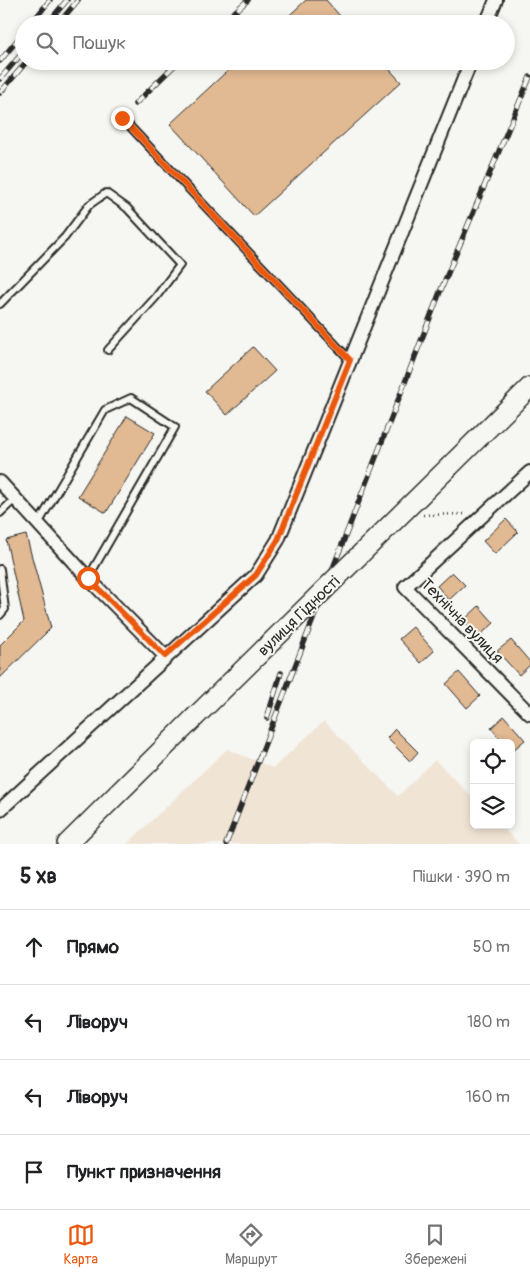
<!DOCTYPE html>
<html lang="uk">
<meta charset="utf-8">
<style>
body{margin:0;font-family:Pangolin,sans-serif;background:#f2f2f2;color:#202124}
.controls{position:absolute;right:15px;bottom:15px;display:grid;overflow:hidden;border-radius:8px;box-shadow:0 2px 8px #0003}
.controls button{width:45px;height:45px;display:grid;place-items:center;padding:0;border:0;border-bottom:1px solid #e0e0e0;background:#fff;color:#202124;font:25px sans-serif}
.stop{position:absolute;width:15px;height:15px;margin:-11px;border:4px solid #ea580c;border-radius:50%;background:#fff}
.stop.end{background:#ea580c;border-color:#fff;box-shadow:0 1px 5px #0008}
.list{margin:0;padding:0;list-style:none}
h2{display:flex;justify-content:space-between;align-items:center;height:65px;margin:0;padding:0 20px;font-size:21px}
h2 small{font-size:16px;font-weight:400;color:#757577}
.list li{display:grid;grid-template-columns:32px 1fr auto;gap:15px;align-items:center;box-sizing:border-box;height:75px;padding:0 20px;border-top:1px solid #e0e0e0}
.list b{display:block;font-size:19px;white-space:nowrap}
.list em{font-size:16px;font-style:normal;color:#757577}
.icon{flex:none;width:28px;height:28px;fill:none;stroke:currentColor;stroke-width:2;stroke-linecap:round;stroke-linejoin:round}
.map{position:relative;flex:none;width:530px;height:844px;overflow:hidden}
.search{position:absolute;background:#fff;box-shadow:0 2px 8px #0003;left:15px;right:15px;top:15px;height:55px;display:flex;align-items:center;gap:12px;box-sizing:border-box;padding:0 18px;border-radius:28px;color:#757577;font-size:19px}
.sheet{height:365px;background:#fff}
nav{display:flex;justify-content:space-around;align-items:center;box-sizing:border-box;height:70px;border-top:1px solid #e0e0e0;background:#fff;font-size:14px;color:#757577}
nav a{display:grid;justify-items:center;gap:2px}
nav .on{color:#ea580c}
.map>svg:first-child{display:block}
.built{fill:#f0e4d5}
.building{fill:#e1b992;stroke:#2b2b2b}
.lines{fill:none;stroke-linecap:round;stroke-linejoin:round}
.lane-casing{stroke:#2b2b2b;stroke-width:10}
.street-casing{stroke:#2b2b2b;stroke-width:16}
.secondary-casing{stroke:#2b2b2b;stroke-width:22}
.path{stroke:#2b2b2b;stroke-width:2.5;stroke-dasharray:1 4;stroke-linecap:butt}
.lane{stroke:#f6f6f2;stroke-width:6}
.street{stroke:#f6f6f2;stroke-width:12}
.secondary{stroke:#f6f6f2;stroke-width:19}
.rail-casing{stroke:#2b2b2b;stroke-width:5.5}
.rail{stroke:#f6f6f2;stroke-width:4;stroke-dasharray:11;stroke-linecap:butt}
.secondary-bridge-casing{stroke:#2b2b2b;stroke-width:22;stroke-linecap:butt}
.secondary-bridge{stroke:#f6f6f2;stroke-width:19}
.route{stroke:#ea580c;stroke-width:6}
.labels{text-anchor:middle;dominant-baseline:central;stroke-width:4;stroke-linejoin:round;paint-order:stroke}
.street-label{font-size:16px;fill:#2b2b2b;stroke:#f6f6f2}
</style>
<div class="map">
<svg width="530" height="844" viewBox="0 0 530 844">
<rect width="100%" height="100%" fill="#f6f6f2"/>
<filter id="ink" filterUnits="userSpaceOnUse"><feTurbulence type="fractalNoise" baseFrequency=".02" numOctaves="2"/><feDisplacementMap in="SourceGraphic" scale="10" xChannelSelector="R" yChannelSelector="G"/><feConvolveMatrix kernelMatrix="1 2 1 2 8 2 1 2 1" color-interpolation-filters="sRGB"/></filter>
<g filter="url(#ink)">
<polygon class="built" points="324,721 398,796 435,760 474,799 474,825 500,825 519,844 127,844 227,749 273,768"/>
<g class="building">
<polygon points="306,0 326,0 347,24 280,24"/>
<polygon points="238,61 382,61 401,82 254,216 170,124"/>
<polygon points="253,347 275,371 227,415 205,391"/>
<polygon points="127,416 155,433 106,513 78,496"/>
<polygon points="506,519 518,532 495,554 483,541"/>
<polygon points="26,535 51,628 0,678 0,645 24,621 6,540"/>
<polygon points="452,572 465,585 449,600 437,586"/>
<polygon points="479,606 494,623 478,637 463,621"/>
<polygon points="413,627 434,651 421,663 399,639"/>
<polygon points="511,640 530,662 530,665 519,675 497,651"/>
<polygon points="459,672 480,696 467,708 446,684"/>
<polygon points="504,716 525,740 512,751 511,743 504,743 491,728"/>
<polygon points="395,729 418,752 410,761 387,738"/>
</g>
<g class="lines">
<defs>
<g id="lane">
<polyline points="122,118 350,360"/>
<polyline points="0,304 65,237 89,205 106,193 127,208 180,265 156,297 108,350"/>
<polyline points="0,513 15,499"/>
<polyline points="38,524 105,410 131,398 175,427 88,578"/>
<polyline points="0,569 5,609 0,615"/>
</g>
<g id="street">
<polyline points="486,24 496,0"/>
<polyline points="530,472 405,587 530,714"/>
<polyline points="0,482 88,578 165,656"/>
<polyline points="0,810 256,575 278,540 471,61"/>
</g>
<g id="secondary">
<polyline points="450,466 530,387"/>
<polyline points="67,844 194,718"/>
</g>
</defs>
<use href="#lane" class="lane-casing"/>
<use href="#street" class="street-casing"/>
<use href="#secondary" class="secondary-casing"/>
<polyline class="path" points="423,515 464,514"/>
<use href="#lane" class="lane"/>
<use href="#street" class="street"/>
<use href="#secondary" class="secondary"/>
<defs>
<g id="rail">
<polyline points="31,24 50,0"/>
<polyline points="47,24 67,0"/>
<polyline points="58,24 78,0"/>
<polyline points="221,24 248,0"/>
<polyline points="0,61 24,32"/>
<polyline points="0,79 24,51"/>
<polyline points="0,93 27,61"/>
<polyline points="135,104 179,61"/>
<polyline points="267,718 281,673"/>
<polyline points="226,844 440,292 530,77"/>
</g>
</defs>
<use href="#rail" class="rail-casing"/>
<use href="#rail" class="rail"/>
<defs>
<polyline id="secondary-bridge" points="194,718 450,466"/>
</defs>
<use href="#secondary-bridge" class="secondary-bridge-casing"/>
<use href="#secondary-bridge" class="secondary-bridge"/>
</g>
</g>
<g class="lines" filter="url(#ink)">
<polyline class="route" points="88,578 165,656 256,575 278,540 350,360 122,118"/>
</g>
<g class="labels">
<g class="street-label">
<text transform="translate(299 616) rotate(-44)">вулиця Гідності</text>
<text transform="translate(462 621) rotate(46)">Технічна вулиця</text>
</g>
</g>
</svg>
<div class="controls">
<button><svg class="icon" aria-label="locate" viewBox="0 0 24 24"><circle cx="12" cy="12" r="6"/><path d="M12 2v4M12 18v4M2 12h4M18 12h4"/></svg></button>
<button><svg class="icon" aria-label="layers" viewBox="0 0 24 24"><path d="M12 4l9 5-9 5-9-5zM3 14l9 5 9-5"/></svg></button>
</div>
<div class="stop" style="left:88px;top:578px"></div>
<div class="stop end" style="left:122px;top:118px"></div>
<div class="search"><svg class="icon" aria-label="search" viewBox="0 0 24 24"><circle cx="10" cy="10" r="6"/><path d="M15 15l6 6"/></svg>Пошук</div>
</div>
<section class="sheet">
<h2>5 хв<small>Пішки · 390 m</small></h2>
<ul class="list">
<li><svg class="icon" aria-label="ahead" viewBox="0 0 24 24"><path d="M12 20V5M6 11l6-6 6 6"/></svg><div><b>Прямо</b></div><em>50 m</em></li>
<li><svg class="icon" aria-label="left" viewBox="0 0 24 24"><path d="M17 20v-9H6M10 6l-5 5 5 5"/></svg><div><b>Ліворуч</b></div><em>180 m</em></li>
<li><svg class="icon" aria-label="left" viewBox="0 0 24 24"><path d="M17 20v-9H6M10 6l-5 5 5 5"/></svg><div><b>Ліворуч</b></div><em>160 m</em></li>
<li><svg class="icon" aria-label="arrive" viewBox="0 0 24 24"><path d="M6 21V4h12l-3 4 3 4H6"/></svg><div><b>Пункт призначення</b></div></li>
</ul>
</section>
<nav>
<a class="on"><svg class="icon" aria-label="map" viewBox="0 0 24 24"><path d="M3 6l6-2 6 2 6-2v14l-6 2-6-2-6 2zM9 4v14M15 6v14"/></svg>Карта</a>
<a><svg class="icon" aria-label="directions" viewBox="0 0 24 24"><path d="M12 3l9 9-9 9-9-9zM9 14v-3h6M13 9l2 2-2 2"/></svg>Маршрут</a>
<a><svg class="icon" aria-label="saved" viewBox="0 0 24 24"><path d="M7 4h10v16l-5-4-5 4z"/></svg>Збережені</a>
</nav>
